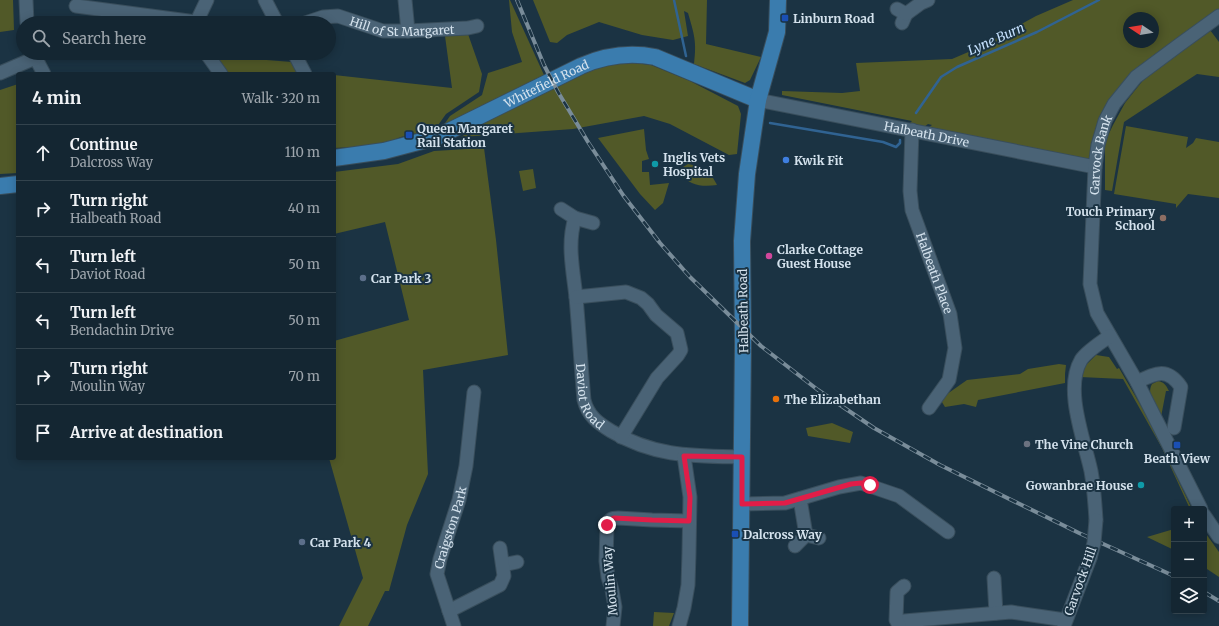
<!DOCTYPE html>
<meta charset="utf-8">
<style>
body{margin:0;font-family:Merriweather,serif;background:#1d2e3a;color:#f1f3f6}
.controls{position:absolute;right:12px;bottom:12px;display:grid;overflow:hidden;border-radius:4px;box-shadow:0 2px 10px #0003}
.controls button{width:36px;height:36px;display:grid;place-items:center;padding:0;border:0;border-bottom:1px solid #33434d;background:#142632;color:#f1f3f6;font:20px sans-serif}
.compass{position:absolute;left:1123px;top:12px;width:36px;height:36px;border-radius:50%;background:#142632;box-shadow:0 2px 10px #0003;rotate:282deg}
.stop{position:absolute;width:12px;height:12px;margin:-9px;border:3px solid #e11d48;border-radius:50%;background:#fff}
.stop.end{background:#e11d48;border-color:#fff;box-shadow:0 1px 4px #0008}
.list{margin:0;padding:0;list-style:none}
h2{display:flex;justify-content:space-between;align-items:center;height:52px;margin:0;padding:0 16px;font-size:17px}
h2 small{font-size:13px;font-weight:400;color:#9da5ac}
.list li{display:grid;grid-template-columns:26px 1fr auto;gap:12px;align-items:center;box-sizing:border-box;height:56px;padding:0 16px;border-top:1px solid #33434d}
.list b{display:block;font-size:15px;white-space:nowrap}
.list p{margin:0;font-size:13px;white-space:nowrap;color:#9da5ac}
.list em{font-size:13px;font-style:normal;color:#9da5ac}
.icon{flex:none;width:22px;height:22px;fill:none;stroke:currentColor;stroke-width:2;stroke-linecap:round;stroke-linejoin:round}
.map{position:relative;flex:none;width:1219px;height:626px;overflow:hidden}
.search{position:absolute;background:#142632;box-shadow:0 2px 10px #0003;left:16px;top:16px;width:320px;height:44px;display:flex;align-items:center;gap:10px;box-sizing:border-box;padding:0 14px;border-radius:22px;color:#9da5ac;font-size:15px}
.panel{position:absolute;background:#142632;box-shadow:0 2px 10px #0003;left:16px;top:72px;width:320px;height:388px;border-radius:4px}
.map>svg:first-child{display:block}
.green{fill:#515928;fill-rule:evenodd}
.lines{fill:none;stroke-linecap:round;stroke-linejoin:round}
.stream{stroke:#306392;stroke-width:2.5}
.minor-casing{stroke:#394e5c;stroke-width:15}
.major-casing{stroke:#394e5c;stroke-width:18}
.minor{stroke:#4a6376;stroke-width:13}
.major{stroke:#3a7cae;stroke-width:16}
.rail-casing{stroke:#798c99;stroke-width:4}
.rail{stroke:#1b3343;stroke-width:2.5;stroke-dasharray:8;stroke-linecap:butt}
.minor-bridge-casing{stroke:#394e5c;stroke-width:15;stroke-linecap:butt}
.minor-bridge{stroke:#4a6376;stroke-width:13}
.route{stroke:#e11d48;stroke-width:5}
.transit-dot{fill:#1a4fb4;stroke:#1b3343;stroke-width:1.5}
.shop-dot{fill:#3f7fe0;stroke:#1b3343;stroke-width:1.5}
.culture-dot{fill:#0f9aa8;stroke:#1b3343;stroke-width:1.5}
.education-dot{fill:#8d6e63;stroke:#1b3343;stroke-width:1.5}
.hotel-dot{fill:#d1479c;stroke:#1b3343;stroke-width:1.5}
.service-dot{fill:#5c6f8a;stroke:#1b3343;stroke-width:1.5}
.food-dot{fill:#e8710a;stroke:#1b3343;stroke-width:1.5}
.worship-dot{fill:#6b7280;stroke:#1b3343;stroke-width:1.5}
.labels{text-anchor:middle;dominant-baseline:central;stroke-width:4;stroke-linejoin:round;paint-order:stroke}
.poi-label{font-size:12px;font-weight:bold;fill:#d4e2ed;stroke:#1b3343;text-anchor:start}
.street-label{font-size:12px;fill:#d4e2ed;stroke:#1b3343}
.water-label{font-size:13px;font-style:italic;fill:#c6e2ff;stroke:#1b3343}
</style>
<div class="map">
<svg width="1219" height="626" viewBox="0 0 1219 626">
<rect width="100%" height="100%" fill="#1b3343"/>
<g class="green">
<polygon points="0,0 13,0 14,30 0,32"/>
<polygon points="509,0 510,0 544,75 443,126 450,116 482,95 488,73 522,62 512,32"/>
<path d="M533 0H707L706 44 761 57 750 80 745 83 694 64C697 41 694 34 688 13L684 11 688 36 673 40 642 35 599 22 567 35 557 43 550 42Z"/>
<path d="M1073 0H1219V17L1136 77 1114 104 1095 167 928 128 932 125 928 124 924 127 910 123 912 121 782 95V91L842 93 860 91 856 63 952 59 980 47 1036 16ZM1129 18H1153V42H1129Z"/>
<polygon points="1210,30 1219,42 1219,77 1197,74 1124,122 1112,191 1105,190 1105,142 1113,125 1125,103 1144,79 1164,63"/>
<polygon points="468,34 482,74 479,92 446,114 436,128 401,137 377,146 334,148 334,75 452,88 445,36"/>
<polygon points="215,56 292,62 299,74 226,74"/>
<polygon points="626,62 651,65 690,81 738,106 741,114 737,154 729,155 670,124 644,116 573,129 461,137 498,114 601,65"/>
<polygon points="18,84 18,173 0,174 0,90"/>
<polygon points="1126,126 1188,137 1186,148 1193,143 1196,138 1219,142 1219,198 1188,194 1176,208 1176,204 1114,194"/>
<polygon points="644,129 646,150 649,159 642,161 642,172 649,172 650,185 669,183 663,203 655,210 640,194 598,138"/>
<polygon points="484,148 496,240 508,355 423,370 428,474 407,525 389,591 385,591 368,626 339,626 363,578 329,458 334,458 334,341 409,320 385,222 334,234 334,172 398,164 434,151"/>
<path d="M688 164C703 167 710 171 717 185 703 187 688 186 681 173L683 167Z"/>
<polygon points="533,169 536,188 523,191 519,171"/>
<polygon points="1096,355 1109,357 1117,369 1119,368 1148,418 1192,509 1190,509 1162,448 1123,379 1080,377 1086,365"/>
<polygon points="1059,364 1066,365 1065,374 1065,383 978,400 976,407 964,404 945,407 940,399 967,380 1020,374 1028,369"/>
<path d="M1158 381C1164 382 1166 385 1169 391H1166L1161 417C1156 407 1146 394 1152 384Z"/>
<polygon points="832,423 853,432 850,443 808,436 806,428"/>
<polygon points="1174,529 1174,550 1147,537"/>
<polygon points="1204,531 1219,552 1219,577 1204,567"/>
<polygon points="654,612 674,613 669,626 653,626"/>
</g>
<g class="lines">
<g class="stream">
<polyline points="674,0 686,56"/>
<polyline points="916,113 941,77 957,67 1037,32 1099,0"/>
<polyline points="770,123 865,139 883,142 896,147 900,143 900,140"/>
</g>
<defs>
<g id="minor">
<polyline points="26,0 27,23"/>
<polyline points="265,0 277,23"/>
<polyline points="405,0 408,31"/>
<polyline points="76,6 196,22"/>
<polyline points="897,9 906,14 902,23"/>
<polyline points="906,14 921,3 928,0"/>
<polyline points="196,23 207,0"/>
<path id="s1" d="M305 23 323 17 338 16 383 31H408L468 28 477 26"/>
<polyline points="33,53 44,74"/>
<polyline points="206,53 221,74"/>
<polyline points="294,53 305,74"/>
<polyline points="0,73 35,58"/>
<path id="s2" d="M758 100 1095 167"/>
<path id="s3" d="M912 130 910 191 912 210 950 314 955 348 949 380 929 408"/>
<polyline points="561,209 575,218 593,223"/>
<path id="s4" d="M575 218C567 244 573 270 576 297 579 331 581 366 584 400 588 416 598 423 611 431 655 457 693 456 742 457"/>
<polyline points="576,297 626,292 641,298 648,304 656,315 677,333 681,350 678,355 657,378 621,437"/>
<path d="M1137 382C1156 373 1167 367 1181 387L1174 428"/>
<polyline points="800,499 806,535 819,538"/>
<polyline points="742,504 785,503 839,487 861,483 899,496 948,532"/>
<path id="s5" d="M1201 509 1137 382 1097 313 1090 284 1095 167 1098 145 1105 121 1114 104 1136 77 1179 45 1219 16"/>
<polyline points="1204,515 1219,537"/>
<path d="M1096 520C1095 504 1094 487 1091 471 1084 439 1064 389 1081 360 1086 352 1101 342 1110 336"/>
<polyline points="795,546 806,535"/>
<polyline points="503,565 517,562"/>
<polyline points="994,578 996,613"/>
<polyline points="449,611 500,585 504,576 500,548"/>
<polyline points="899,625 904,621 1011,612 1065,620"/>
<path id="s6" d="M454 626 437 574 440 559 459 500 466 466 474 392"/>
<path d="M613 626 615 607 612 590 608 577 606 561 607 525C610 519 612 518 618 518L652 520 689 521"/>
<polyline points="679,626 684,608 688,585 689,553 690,497 684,456"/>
<polyline points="898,626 899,625 896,620 897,592 904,586"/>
<polyline points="1064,626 1090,558"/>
</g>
<g id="major">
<path id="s7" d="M334 158 384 151 437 137 581 66C606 55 629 52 655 57L758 100"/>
<polyline points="0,186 18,184"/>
<polyline points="740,626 743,344 742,241 747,174 758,100 777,32 778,0"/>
</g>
</defs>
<use href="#minor" class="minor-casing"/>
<use href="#major" class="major-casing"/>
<use href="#minor" class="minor"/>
<use href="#major" class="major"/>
<defs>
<g id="rail">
<polyline points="517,0 544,65 558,92 588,142 623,195 660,243 690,277 761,346 818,390 874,428 940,465 1079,533 1174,576"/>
<polyline points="1204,592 1219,601"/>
</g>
</defs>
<use href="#rail" class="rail-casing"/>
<use href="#rail" class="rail"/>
<defs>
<polyline id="minor-bridge" points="1090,558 1094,543 1096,520"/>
</defs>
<use href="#minor-bridge" class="minor-bridge-casing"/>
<use href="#minor-bridge" class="minor-bridge"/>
</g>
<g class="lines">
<polyline class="route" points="607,525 609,520 614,518 652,520 689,521 690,497 684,456 742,457 742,504 785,503 851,484 861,483 870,485"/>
</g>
<g class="transit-dot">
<rect x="781" y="14" width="8" height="8" rx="2"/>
<rect x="405" y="131" width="8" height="8" rx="2"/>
<rect x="1173" y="441" width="8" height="8" rx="2"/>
<rect x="731" y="530" width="8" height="8" rx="2"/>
</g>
<circle class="shop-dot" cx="786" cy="160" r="4"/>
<g class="culture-dot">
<circle cx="655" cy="164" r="4"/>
<circle cx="1141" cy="485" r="4"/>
</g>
<circle class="education-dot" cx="1163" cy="218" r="4"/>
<circle class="hotel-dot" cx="769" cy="256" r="4"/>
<g class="service-dot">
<circle cx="363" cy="278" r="4"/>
<circle cx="302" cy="542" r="4"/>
</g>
<circle class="food-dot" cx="776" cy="399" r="4"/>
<circle class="worship-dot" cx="1027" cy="444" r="4"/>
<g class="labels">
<g class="poi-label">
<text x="793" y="18">Linburn Road</text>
<text x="417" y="128">Queen Margaret<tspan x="417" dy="14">Rail Station</tspan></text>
<text x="663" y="157">Inglis Vets<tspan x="663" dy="14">Hospital</tspan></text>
<text x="794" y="160">Kwik Fit</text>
<text x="1155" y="211" text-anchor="end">Touch Primary<tspan x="1155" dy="14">School</tspan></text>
<text x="777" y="249">Clarke Cottage<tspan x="777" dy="14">Guest House</tspan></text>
<text x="371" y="278">Car Park 3</text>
<text x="784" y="399">The Elizabethan</text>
<text x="1035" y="444">The Vine Church</text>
<text x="1177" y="458" text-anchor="middle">Beath View</text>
<text x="1133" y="485" text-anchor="end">Gowanbrae House</text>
<text x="743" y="534">Dalcross Way</text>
<text x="310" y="542">Car Park 4</text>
</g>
<g class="street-label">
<text stroke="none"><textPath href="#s1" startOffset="100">Hill of St Margaret</textPath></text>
<text stroke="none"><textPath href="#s7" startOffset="227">Whitefield Road</textPath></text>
<text stroke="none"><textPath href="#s2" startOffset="172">Halbeath Drive</textPath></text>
<text stroke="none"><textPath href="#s5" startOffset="382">Garvock Bank</textPath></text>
<text stroke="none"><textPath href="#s3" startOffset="147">Halbeath Place</textPath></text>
<text transform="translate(743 311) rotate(-91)">Halbeath Road</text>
<text stroke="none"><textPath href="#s4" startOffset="181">Daviot Road</textPath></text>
<text stroke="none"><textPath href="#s6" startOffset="103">Craigston Park</textPath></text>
<text transform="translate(610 581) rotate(-95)">Moulin Way</text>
<text transform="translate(1080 581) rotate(-70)">Garvock Hill</text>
</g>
<g class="water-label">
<text transform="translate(996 39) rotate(-24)">Lyne Burn</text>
</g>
</g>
</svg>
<div class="controls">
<button>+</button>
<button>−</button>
<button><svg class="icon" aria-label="layers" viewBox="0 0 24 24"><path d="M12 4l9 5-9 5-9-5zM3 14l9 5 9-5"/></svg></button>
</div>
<svg class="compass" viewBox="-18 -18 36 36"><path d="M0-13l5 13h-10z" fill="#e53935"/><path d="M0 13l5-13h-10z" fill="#9da5ac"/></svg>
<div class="stop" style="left:870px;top:485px"></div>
<div class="stop end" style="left:607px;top:525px"></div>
<div class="search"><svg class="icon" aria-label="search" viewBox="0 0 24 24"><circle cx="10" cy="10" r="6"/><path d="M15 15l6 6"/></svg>Search here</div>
<section class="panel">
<h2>4 min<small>Walk · 320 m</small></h2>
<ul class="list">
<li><svg class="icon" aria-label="ahead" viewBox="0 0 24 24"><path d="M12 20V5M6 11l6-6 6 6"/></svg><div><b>Continue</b><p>Dalcross Way</p></div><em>110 m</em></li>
<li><svg class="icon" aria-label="right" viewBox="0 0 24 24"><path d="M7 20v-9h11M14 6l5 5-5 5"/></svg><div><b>Turn right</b><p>Halbeath Road</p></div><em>40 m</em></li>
<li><svg class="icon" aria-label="left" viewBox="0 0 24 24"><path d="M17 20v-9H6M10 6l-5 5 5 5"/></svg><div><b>Turn left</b><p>Daviot Road</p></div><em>50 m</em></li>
<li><svg class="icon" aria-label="left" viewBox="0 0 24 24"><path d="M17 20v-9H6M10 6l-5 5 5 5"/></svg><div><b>Turn left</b><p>Bendachin Drive</p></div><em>50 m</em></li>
<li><svg class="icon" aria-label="right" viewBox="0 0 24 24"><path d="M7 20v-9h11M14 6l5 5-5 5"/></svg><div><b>Turn right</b><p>Moulin Way</p></div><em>70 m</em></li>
<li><svg class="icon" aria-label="arrive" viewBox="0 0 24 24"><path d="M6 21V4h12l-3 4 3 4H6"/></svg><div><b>Arrive at destination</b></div></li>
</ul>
</section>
</div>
